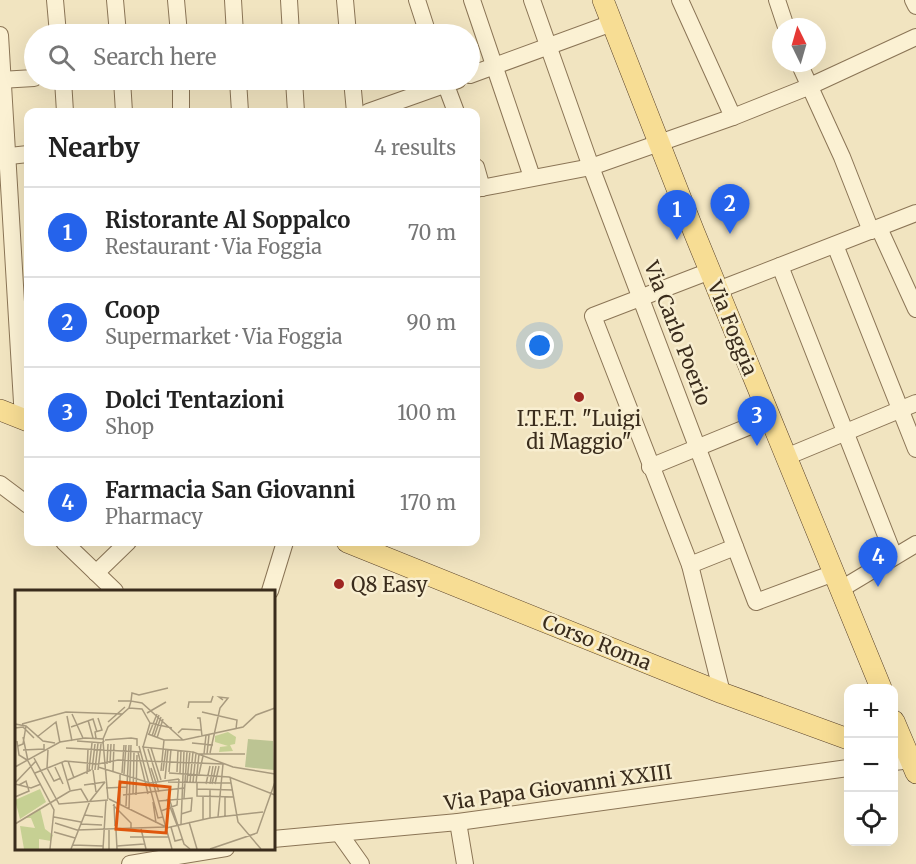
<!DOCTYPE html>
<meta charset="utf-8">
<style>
body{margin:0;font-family:Merriweather,serif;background:#f2f2f2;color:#222}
.controls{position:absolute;right:18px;bottom:18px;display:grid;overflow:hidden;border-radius:12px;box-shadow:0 6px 24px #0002}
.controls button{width:54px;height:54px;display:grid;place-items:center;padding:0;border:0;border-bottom:2px solid #e0e0e0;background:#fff;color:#222;font:30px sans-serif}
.compass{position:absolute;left:772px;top:18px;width:54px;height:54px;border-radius:50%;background:#fff;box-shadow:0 6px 24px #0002;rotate:355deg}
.you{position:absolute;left:540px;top:346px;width:21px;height:21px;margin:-15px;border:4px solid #fff;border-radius:50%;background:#1a73e8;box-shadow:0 0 0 9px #1a73e833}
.badge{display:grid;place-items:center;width:39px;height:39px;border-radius:50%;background:#2563eb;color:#fff;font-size:20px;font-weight:700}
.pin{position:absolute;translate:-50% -50px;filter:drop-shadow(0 2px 3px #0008)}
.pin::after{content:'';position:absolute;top:32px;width:21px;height:18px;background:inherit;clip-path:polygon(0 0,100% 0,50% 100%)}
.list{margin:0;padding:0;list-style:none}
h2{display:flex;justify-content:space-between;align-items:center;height:78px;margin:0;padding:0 24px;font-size:26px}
h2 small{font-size:20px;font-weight:400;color:#767676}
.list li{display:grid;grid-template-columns:39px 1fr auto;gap:18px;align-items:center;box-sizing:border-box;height:90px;padding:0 24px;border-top:2px solid #e0e0e0}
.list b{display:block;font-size:22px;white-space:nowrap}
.list p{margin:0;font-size:20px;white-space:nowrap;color:#767676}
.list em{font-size:20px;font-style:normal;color:#767676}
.icon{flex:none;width:33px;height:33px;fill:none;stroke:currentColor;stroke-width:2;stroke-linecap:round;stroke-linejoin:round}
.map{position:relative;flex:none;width:916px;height:864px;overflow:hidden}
.search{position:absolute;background:#fff;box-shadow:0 6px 24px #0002;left:24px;top:24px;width:456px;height:66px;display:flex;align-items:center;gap:15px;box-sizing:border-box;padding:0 21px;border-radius:33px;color:#767676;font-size:22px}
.panel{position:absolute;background:#fff;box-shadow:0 6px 24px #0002;left:24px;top:108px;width:456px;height:438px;border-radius:12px}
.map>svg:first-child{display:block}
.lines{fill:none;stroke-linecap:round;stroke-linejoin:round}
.minor-casing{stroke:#8b7556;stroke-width:18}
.major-casing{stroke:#59422b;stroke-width:22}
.minor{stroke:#fbf1d3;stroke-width:16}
.major{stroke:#f7dd94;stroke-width:21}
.poi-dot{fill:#9f2622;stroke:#f8eed0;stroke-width:2}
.labels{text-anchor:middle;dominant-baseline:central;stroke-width:5;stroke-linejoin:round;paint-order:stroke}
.street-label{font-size:20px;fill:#3a2c1c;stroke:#f8eed0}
.poi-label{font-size:20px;fill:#3a2c1c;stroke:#f8eed0}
.inset-road{fill:none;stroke:#a89a7e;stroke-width:1.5}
.view{fill:#df570d;fill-opacity:0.15;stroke:#df570d;stroke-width:3}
.inset-edge{fill:none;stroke:#3a2c1c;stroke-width:3}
</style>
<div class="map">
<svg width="916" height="864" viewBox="0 0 916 864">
<rect width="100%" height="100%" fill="#f1e4c0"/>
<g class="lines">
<defs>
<g id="minor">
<polyline points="55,0 58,34"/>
<polyline points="115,0 118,34"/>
<polyline points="176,0 179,34"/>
<polyline points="233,0 235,34"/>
<polyline points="289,0 291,34"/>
<polyline points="345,0 348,34"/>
<polyline points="417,0 428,34"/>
<polyline points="472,0 532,177"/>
<polyline points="532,0 591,167 756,602 834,573"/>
<polyline points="680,0 733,117"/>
<polyline points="777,0 786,27"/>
<polyline points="913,0 916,6"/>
<polyline points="0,35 23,419"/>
<polyline points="799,63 842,157 871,231"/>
<polyline points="470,75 612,23"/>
<polyline points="0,80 34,78"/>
<polyline points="63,80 65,112"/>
<polyline points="122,80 124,112"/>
<polyline points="238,80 240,112"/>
<polyline points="294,80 296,112"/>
<polyline points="352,80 355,112"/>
<polyline points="444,80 456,112"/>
<polyline points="181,112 181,80"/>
<polyline points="368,112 458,80"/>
<polyline points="0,157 28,154"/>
<polyline points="476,167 482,188"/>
<polyline points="476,189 591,167 733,117 808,87 916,37"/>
<polyline points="879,228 916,309"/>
<polyline points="835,245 916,449"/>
<polyline points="780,266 894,556"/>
<polyline points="710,271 593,316 690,565 722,693"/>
<polyline points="718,290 916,213"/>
<polyline points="786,457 916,403"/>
<polyline points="650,467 770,418"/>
<polyline points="0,484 28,505"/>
<polyline points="64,542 115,591"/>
<polyline points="690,565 735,547"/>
<polyline points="96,573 128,542"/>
<polyline points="841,589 916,544"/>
<polyline points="270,591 285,542"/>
<polyline points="894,762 911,760"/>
<polyline points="458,822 465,864"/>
<polyline points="339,833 361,864"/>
<polyline points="273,839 458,822 848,768"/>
<polyline points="130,864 226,848"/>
</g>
<g id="major">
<polyline points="603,0 694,232 881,688"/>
<polyline points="0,410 28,421"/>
<polyline points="347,542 722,693 848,739"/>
<polyline points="894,721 916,773"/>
</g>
</defs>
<use href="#minor" class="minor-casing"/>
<use href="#major" class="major-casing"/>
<use href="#minor" class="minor"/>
<use href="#major" class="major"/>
</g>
<g class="poi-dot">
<circle cx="579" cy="397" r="6"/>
<circle cx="339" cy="584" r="6"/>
</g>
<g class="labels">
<g class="street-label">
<text transform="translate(733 328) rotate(68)">Via Foggia</text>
<text transform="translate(678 333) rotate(69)">Via Carlo Poerio</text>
<text transform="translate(597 642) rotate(22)">Corso Roma</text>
<text transform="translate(558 787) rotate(-8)">Via Papa Giovanni XXIII</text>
</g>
<g class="poi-label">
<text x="579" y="418">I.T.E.T. "Luigi<tspan x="579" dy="23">di Maggio"</tspan></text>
<text x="351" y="584" text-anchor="start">Q8 Easy</text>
</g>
</g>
<g transform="translate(15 590)">
<rect width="260" height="260" fill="#f1e4c0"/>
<path d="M213 142 221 147 220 154 215 155 218 161 204 162 205 157 213 156 200 152V146ZM25 199 31 212 5 229 0 210ZM25 218 30 239 38 245 36 251 24 249V259H9L5 236 20 238 16 228H9Z" fill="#c6d093"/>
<path d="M233 149 258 151 259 180 230 177Z" fill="#bcc493"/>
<path class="inset-road" d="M103 111H116L117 103 124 105 153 98M114 118 116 111 127 113 168 150M173 118 174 112H196L198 106M187 122 222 130 221 139M132 123 151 112M57 124 68 148M52 126 57 151M182 128H185L187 146M73 130 78 148M93 132 110 117M135 133 157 138M0 134 11 136 28 151 40 153M7 134 51 122 108 124M56 137 78 129 82 142M0 138 8 137 19 148M163 143 167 139 186 140M133 144 149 150H168L228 137 241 125 260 118M134 144 142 124M137 146 144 125M8 147 13 171 39 220 35 259M22 147 41 132 45 153M139 147 146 127M81 148 80 142 87 140 83 128M142 148 148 129M88 149 93 137 114 118 127 119 135 133 128 157M90 150 116 148 122 149V156M2 151 4 165 12 170M62 151 89 153M88 151 93 209M177 153 198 155M3 156 8 154 11 136M124 156 143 228 148 227M51 158 126 162M136 158 146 190M133 159 143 191M8 160 29 159V154M123 162 133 204M195 163 205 118 213 108 204 107 208 110M189 164 191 145M192 164 194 145M19 168 44 214 93 210M53 171 59 188M47 173 55 200M95 173 96 154M92 174 93 154M0 177 45 152 70 148 88 149 89 152M40 177 48 194M83 177 135 193 164 189M32 178 39 191 46 188M32 178 33 160M136 178 144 202M74 180 77 153M77 180 80 154M78 180 81 202M80 180 83 153M83 180 86 154M98 181 99 154M146 181 149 150M148 181 151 159M154 182 156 159M162 182 163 160M20 183 50 171 83 174 103 170 208 174 203 227M107 183 109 155M154 183 214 187 260 205M165 183 166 161M72 184 73 159M109 184 111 155M184 184 188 166M215 187 223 232 246 259M150 189 153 159M53 190 76 180M153 192 216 193M172 192 175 161M175 192 178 162M178 192 181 163M0 193 21 171M181 193 184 164H230M182 193V206L219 207M0 194 16 198 26 194M191 194 195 176M195 194 198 176M197 194 201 176M200 194 204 176M69 195 90 192M91 198 112 197M182 199 218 200M195 200V228M108 205 169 198M118 205 119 162M121 205 122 165M188 206V229M0 207 14 201 11 191 4 195M210 207V226M154 208 169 254 175 259M169 208 172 162M94 209 151 237M152 209 162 235M144 211 177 208 176 221 166 224M138 212 141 233M99 214 100 236M105 214V183M98 215 116 233V239M111 216 114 155M114 219 116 155M146 221 162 215 164 189M69 225 88 227M39 227 66 232M174 232 182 259M40 233 62 240 150 237M0 234 55 201 66 199 73 211M66 234 87 235M166 234 169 161M156 237 160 251 168 249M151 238 195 228 248 222M126 239 131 259M94 240V259M101 240 102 259M39 242 60 248M115 247H154M58 255 88 256M102 256 129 254M56 259 75 211 90 192M88 259 91 210M157 259 128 157 178 162 218 177 260 184M195 259 242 243 260 192"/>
<path class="view" d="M105 192 155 197 151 243 101 239Z"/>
<rect width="260" height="260" class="inset-edge"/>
</g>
</svg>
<div class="controls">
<button>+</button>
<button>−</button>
<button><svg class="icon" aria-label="locate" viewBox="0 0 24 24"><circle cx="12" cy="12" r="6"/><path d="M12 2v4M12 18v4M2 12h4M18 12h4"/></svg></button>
</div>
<svg class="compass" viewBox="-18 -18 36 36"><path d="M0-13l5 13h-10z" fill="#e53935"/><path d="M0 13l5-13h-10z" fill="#767676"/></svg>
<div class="you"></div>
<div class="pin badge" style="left:677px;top:240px">1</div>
<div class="pin badge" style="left:730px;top:234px">2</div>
<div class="pin badge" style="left:757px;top:446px">3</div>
<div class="pin badge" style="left:878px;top:587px">4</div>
<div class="search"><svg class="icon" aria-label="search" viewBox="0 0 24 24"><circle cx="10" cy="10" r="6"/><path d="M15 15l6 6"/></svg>Search here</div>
<section class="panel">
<h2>Nearby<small>4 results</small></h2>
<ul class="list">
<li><span class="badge">1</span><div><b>Ristorante Al Soppalco</b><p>Restaurant · Via Foggia</p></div><em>70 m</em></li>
<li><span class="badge">2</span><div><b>Coop</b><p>Supermarket · Via Foggia</p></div><em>90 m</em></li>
<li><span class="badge">3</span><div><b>Dolci Tentazioni</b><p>Shop</p></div><em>100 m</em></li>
<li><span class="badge">4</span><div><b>Farmacia San Giovanni</b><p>Pharmacy</p></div><em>170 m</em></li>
</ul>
</section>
</div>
